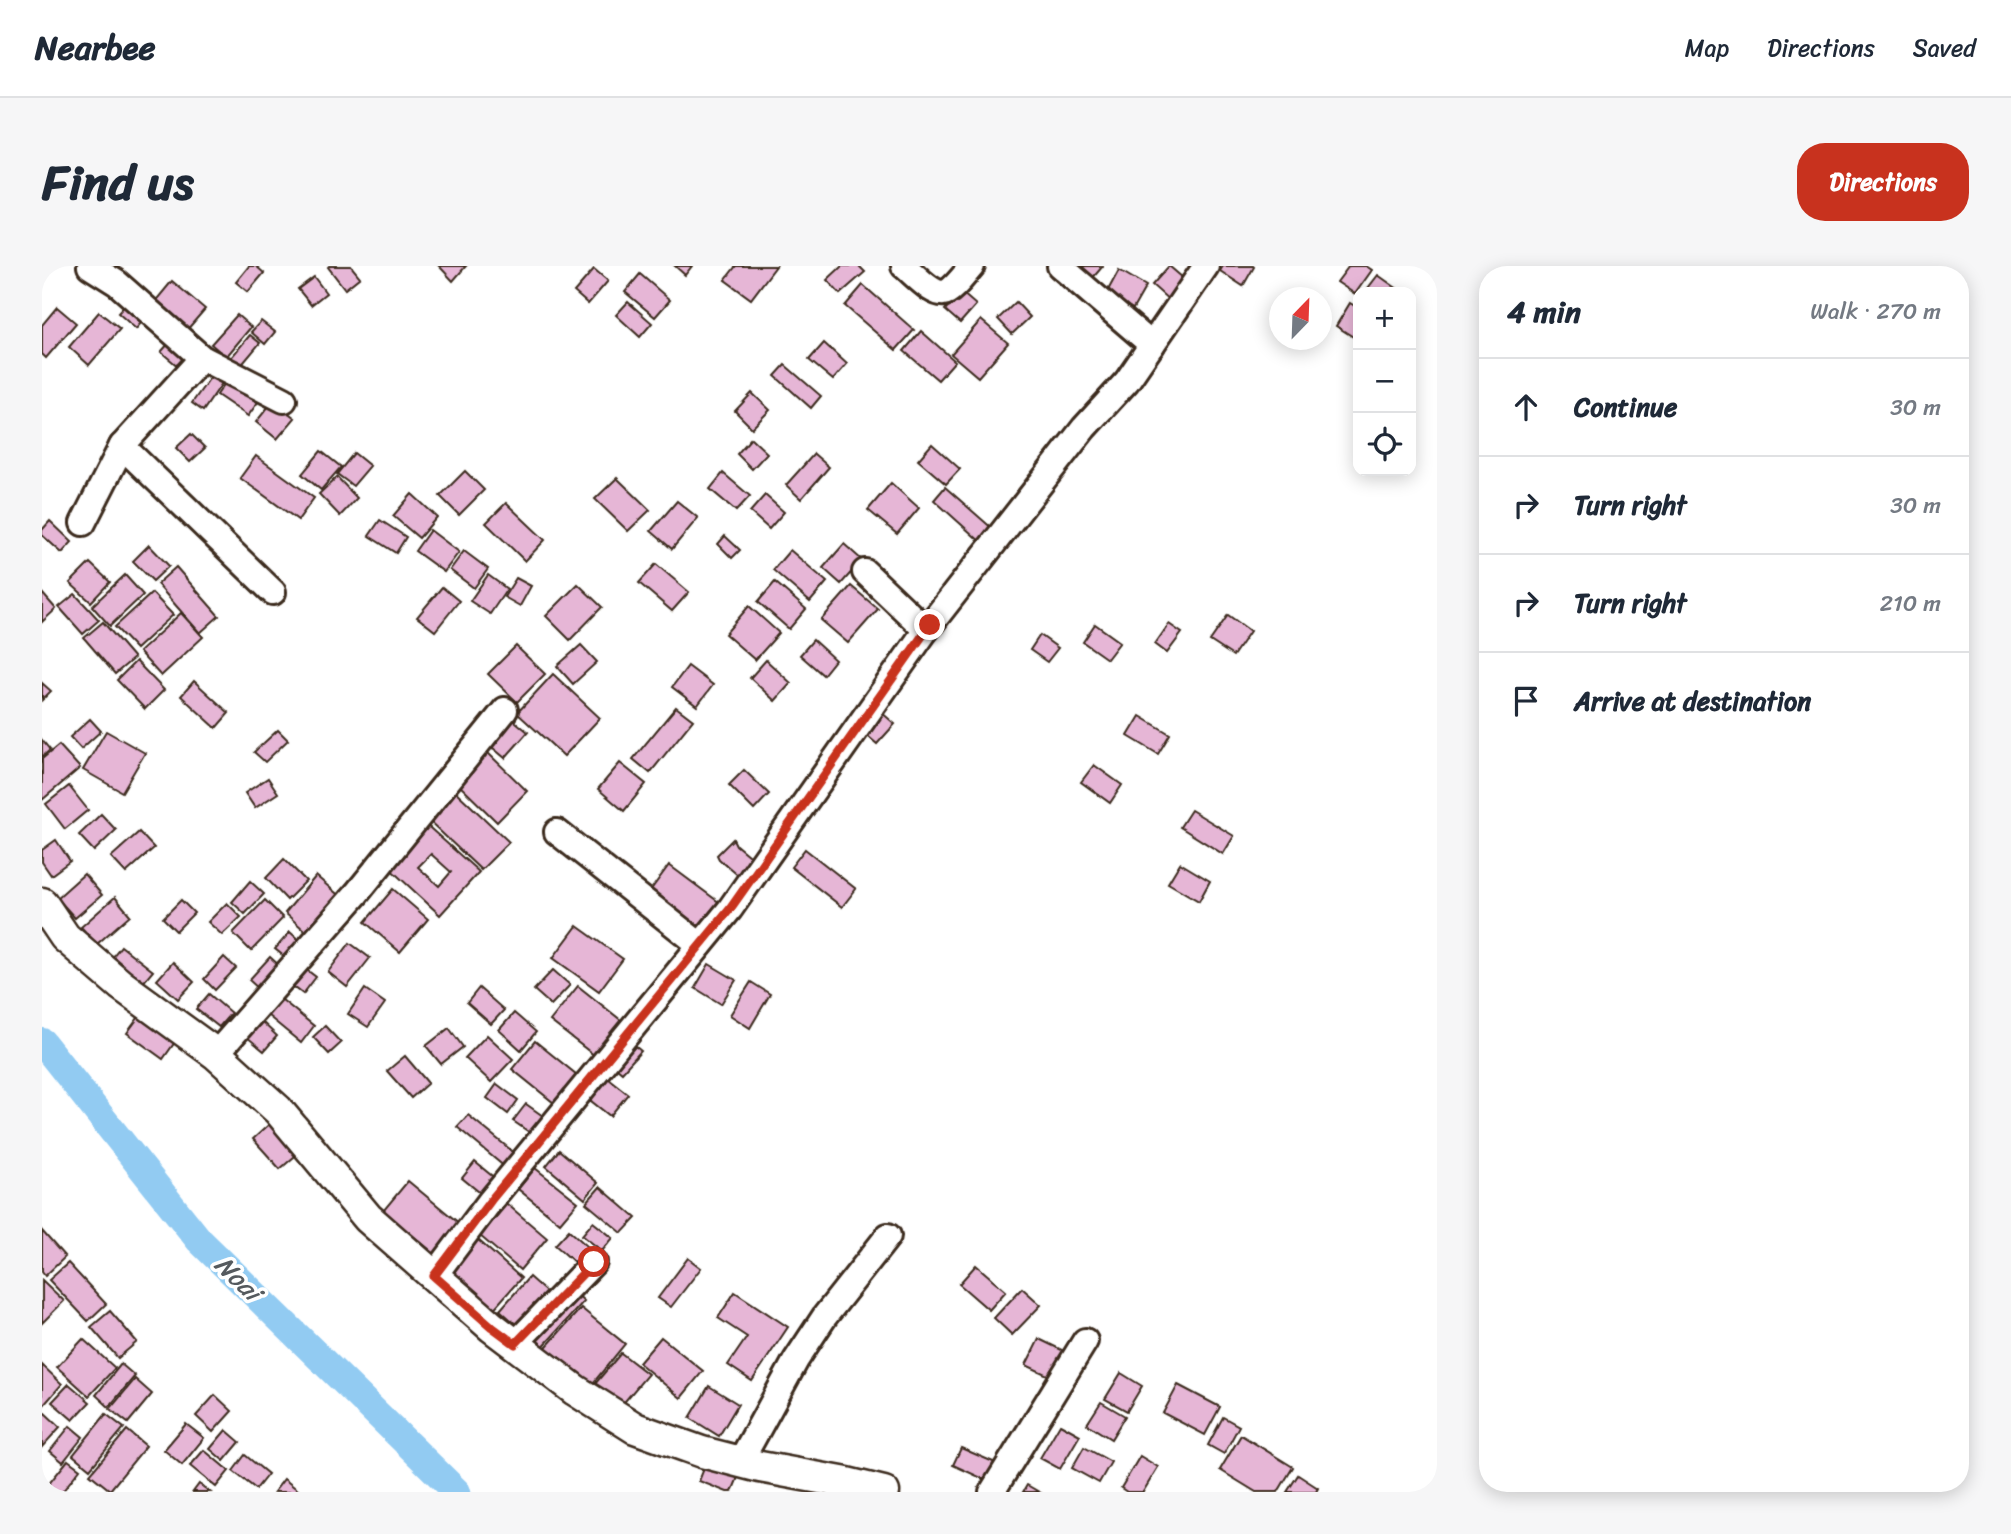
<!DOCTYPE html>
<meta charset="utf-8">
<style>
body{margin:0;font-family:Sriracha,sans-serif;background:#f6f6f7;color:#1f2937}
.controls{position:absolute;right:21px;top:21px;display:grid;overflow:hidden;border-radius:14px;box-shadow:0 4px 18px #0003}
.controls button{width:63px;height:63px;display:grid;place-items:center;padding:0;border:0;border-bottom:2px solid #e0e1e3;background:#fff;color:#1f2937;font:35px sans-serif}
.compass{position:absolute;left:1227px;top:21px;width:63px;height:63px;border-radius:50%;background:#fff;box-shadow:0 4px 18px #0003;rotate:23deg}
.stop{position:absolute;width:21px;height:21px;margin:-16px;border:5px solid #c8321e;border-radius:50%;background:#fff}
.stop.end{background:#c8321e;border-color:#fff;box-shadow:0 2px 7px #0008}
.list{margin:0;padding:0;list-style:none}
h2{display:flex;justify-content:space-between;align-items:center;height:91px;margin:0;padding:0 28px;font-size:30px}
h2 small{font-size:23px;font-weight:400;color:#747a83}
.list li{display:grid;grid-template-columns:46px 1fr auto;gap:21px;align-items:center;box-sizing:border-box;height:98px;padding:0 28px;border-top:2px solid #e0e1e3}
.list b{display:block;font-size:26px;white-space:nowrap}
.list em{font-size:23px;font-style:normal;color:#747a83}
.icon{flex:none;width:38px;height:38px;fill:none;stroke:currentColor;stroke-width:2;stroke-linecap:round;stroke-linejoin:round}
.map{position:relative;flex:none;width:1395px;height:1226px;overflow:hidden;border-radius:28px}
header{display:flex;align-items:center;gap:42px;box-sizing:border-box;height:98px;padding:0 35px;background:#fff;border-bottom:2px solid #e0e1e3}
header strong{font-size:33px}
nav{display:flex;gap:38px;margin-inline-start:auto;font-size:24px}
.intro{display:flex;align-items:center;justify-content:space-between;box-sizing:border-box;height:168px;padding:0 42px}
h1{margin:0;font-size:49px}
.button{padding:18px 32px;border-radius:28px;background:#c8321e;color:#fff;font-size:24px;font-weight:700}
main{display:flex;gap:42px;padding:0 42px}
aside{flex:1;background:#fff;border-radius:28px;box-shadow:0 4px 18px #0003}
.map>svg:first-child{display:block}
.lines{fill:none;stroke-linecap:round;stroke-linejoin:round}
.canal{stroke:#92cbf2;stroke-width:28}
.building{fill:#e6b6d6;stroke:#3b2a1e;stroke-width:2;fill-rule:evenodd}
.minor-casing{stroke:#3b2a1e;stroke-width:30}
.tertiary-casing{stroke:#3b2a1e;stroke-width:35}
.minor{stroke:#fff;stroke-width:24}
.tertiary{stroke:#fff;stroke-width:30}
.route{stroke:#c8321e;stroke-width:9}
.labels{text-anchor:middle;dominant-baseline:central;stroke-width:7;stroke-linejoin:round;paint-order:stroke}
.water-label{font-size:26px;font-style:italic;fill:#555a5e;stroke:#fff}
</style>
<header>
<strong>Nearbee</strong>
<nav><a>Map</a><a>Directions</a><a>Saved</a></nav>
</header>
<div class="intro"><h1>Find us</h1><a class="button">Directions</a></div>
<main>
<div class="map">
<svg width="1395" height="1226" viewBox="0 0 1395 1226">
<rect width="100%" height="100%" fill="#fff"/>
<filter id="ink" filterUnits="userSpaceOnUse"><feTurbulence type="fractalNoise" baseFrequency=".0143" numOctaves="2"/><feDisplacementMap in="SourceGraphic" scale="14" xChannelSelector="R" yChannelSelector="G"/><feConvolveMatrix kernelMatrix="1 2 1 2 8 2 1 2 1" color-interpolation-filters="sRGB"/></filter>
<g filter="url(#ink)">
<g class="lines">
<polyline class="canal" points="0,776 157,974 415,1226"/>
</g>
<g class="building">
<polygon points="207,0 214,0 222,7 206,26 194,16"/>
<polygon points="287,0 309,0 318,11 303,23 286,1"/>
<polygon points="397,0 424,0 411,15"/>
<polygon points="633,0 650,0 643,9"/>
<polygon points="694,0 734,0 709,33 683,14"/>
<polygon points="800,0 817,0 823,6 798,28 785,14"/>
<polygon points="1033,0 1061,0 1049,14"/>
<polygon points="1127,0 1141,12 1129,36 1110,19"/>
<polygon points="1181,0 1211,0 1212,1 1201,20 1178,5"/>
<polygon points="1307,0 1324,0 1330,4 1313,28 1295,16"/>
<polygon points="552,3 566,15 546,38 532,26"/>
<polygon points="1077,4 1104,20 1091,43 1064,28"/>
<polygon points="598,8 628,34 613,51 583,26"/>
<polygon points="1336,9 1360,26 1323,26"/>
<polygon points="272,11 284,27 269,39 256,23"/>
<polygon points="130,15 163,43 144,65 111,38"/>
<polygon points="821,19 872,64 854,84 803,40"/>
<polygon points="919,26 934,39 918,57 903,44"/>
<polygon points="86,36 104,51 94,63 76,47"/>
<polygon points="586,36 610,57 598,71 574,49"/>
<polygon points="974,36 988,51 970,68 956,53"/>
<polygon points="1308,37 1316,42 1316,74 1294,60"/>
<polygon points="15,41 34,57 4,92 0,88 0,59"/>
<polygon points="57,46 78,63 47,99 27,81"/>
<polygon points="195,49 209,61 184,91 169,78"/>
<polygon points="939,54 966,77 936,111 909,88"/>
<polygon points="219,55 233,66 223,78 209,66"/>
<polygon points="879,65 913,95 896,114 862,85"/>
<polygon points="208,69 218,77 197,102 187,94"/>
<polygon points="128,76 145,91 137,101 119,86"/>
<polygon points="782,77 805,98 791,114 767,94"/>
<polygon points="743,99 779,130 769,142 733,110"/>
<polygon points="172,106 183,113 161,145 150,137"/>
<polygon points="185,114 216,136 206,150 175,129"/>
<polygon points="710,127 728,144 710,162 693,145"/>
<polygon points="231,135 253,152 235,173 214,156"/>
<polygon points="149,168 163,182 148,196 134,182"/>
<polygon points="709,172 725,187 710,203 695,188"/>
<polygon points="890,178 918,203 904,218 876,194"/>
<polygon points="279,185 299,201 279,224 260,208"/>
<polygon points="312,187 328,200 311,220 295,208"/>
<polygon points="772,188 787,201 759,233 744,219"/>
<polygon points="214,190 272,232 256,254 198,212"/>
<polygon points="423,205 442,224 417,249 398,230"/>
<polygon points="681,207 708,230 694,245 668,223"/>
<polygon points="295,211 315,232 298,250 277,228"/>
<polygon points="575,212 608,244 586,265 553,233"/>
<polygon points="849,217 877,242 855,268 826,244"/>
<polygon points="903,221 952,264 940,277 892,234"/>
<polygon points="370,228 395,251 377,272 351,250"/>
<polygon points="723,229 742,246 727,263 708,246"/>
<polygon points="635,235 656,252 630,283 609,265"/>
<polygon points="464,237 503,274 483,295 444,257"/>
<polygon points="338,254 364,271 354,287 327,270"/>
<polygon points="8,255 30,276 20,287 0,269 0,264"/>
<polygon points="388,264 417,286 402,306 373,285"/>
<polygon points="683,270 698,284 690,292 676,278"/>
<polygon points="802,278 820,294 799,318 781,302"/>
<polygon points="107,279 127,300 111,315 91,295"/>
<polygon points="748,284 785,316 768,336 731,304"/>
<polygon points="422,285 446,303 432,322 408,304"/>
<polygon points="48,297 68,316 49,336 28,317"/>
<polygon points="614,298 647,326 630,345 597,317"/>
<polygon points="134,301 177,350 158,367 115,318"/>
<polygon points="83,309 101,329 68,360 50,340"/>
<polygon points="446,309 465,323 448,348 428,335"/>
<polygon points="474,312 489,320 478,340 462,331"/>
<polygon points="733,316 764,343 747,363 716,336"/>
<polygon points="536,318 560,341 528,374 504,350"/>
<polygon points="809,320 836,343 806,377 779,354"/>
<polygon points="400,321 417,335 393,365 375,351"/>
<polygon points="0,327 14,343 0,356"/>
<polygon points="110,327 131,349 94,383 73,361"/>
<polygon points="33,328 57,354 41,368 17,341"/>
<polygon points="707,340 737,367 713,394 683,368"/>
<polygon points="139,347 161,371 119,410 97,386"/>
<polygon points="1186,349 1208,365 1191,390 1168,375"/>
<polygon points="61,356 92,392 73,408 42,372"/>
<polygon points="1053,358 1078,376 1065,393 1041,376"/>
<polygon points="1127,358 1140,367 1125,387 1113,378"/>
<polygon points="998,369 1016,382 1005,396 988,384"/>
<polygon points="771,374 793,394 781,409 758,389"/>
<polygon points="539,379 555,396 531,418 515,400"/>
<polygon points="474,380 503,408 475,436 446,408"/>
<polygon points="724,394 749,417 733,435 708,412"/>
<polygon points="94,395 122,424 103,443 75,414"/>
<polygon points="646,400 671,419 655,440 630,421"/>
<polygon points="511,408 558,452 522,490 475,447"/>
<polygon points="152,415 187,447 174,462 139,430"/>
<polygon points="0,417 9,425 0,434"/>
<polygon points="634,441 651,454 608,507 591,493"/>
<polygon points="839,446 853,458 835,478 821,466"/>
<polygon points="1098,450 1128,468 1116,488 1086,470"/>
<polygon points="468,451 486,466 463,492 445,477"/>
<polygon points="48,453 59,465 39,483 28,471"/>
<polygon points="236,464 246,474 223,496 212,486"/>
<polygon points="64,465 103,487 80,526 41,504"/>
<polygon points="0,474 8,484 0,491"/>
<polygon points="17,479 38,502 0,534 0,493"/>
<polygon points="444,485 485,525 455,556 414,516"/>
<polygon points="578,497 604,518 582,545 556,523"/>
<polygon points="1052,499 1080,519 1068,537 1039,516"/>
<polygon points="702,504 727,528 712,544 687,519"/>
<polygon points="226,512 236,527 213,542 203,527"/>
<polygon points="27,520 46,544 23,563 4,538"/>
<polygon points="410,522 467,576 439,604 382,550"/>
<polygon points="1149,544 1192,570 1181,588 1138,561"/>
<polygon points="59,548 74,564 52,585 37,569"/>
<path d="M379 554 437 606 398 649 343 598ZM389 588 409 606 397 620 376 601Z"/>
<polygon points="97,566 112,582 84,607 69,591"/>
<polygon points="691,573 694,579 712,594 697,610 677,593 675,589"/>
<polygon points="14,574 28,595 9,609 0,596 0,584"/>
<polygon points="763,583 814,623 800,641 749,601"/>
<polygon points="242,593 264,615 245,634 224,612"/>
<polygon points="1138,597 1168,615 1157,635 1126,617"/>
<polygon points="627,599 678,637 658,663 608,625"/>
<polygon points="42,608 60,629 33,652 15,632"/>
<polygon points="274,610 301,633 270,671 243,647"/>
<polygon points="208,615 222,628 203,648 190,636"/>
<polygon points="351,623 386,653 358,686 323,656"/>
<polygon points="73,631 88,649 55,678 39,661"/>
<polygon points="139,634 152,647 134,665 121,652"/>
<polygon points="223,634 241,652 209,685 191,667"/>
<polygon points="185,637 199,651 180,669 166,656"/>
<polygon points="535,660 581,693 557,725 511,692"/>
<polygon points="248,666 257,674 243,691 233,683"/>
<polygon points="308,677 328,692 305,721 286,706"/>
<polygon points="79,680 111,705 94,725 63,700"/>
<polygon points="182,691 194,702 173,724 162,713"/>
<polygon points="228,691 239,701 218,724 207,714"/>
<polygon points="131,696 152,716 136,733 115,714"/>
<polygon points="257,698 274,711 261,728 244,715"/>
<polygon points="667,698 694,714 679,738 653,722"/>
<polygon points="511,704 528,719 509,739 492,724"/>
<polygon points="709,716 728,728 708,762 688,749"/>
<polygon points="536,720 585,759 557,793 508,755"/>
<polygon points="437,722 462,744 449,758 425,737"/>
<polygon points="323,723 343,737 326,761 306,748"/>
<polygon points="167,728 189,747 177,761 154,743"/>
<polygon points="234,729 272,760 259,777 220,745"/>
<polygon points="102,744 138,769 121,793 85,767"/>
<polygon points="472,747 494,766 479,784 457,764"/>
<polygon points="219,755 235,770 222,785 205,771"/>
<polygon points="283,760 299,777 287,788 271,771"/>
<polygon points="407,762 421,781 399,798 384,780"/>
<polygon points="445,769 471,793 449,816 423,792"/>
<polygon points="586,774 599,785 580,806 568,796"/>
<polygon points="493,775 540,813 517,841 470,803"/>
<polygon points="363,790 386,817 369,832 345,805"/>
<polygon points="562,809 586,828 568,850 544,831"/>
<polygon points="455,818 476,834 466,848 445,832"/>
<polygon points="484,838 508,855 496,872 471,855"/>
<polygon points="426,849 475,889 464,902 415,861"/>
<polygon points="232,854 259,885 238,903 211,873"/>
<polygon points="517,884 556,917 543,933 504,900"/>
<polygon points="433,896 455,914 442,930 420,912"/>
<polygon points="493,902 536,936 518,957 476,923"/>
<polygon points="366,915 424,963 399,993 341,945"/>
<polygon points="558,921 594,952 580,967 544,937"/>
<polygon points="465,938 505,972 478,1004 438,970"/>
<polygon points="551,956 571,972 560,985 540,969"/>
<polygon points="527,964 554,988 541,1004 513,979"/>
<polygon points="0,965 23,991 3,1010 0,1006"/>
<polygon points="435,973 479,1012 449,1046 405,1007"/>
<polygon points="646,992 659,1002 629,1041 616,1032"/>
<polygon points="26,997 64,1038 46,1055 7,1014"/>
<polygon points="934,999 964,1025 947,1044 917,1018"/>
<polygon points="487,1011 505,1027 476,1060 458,1044"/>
<polygon points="0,1014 22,1035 0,1057"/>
<polygon points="980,1022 999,1039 970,1069 952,1052"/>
<polygon points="529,1023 542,1035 498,1084 485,1073"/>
<polygon points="693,1026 746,1061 710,1115 686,1099 705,1071 676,1052"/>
<polygon points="539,1042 583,1078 543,1127 497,1089"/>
<polygon points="68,1045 95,1076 76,1092 49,1061"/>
<polygon points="619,1071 661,1105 639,1132 597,1097"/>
<polygon points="41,1073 73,1102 47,1130 15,1101"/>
<polygon points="997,1073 1026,1087 1014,1113 984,1099"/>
<polygon points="579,1087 606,1108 573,1147 547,1125"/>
<polygon points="79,1098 93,1110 67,1141 54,1129"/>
<polygon points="0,1099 20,1118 1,1140 0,1139"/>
<polygon points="1079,1107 1100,1120 1085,1145 1063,1133"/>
<polygon points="93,1113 110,1128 86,1157 68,1143"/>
<polygon points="27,1118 48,1136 31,1154 10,1136"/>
<polygon points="1136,1119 1178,1141 1163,1169 1121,1147"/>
<polygon points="667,1120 696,1138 677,1170 648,1152"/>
<polygon points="173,1129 190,1145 171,1166 154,1150"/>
<polygon points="1059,1136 1083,1150 1069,1173 1045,1158"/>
<polygon points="3,1147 18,1161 0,1181 0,1150"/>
<polygon points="64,1148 82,1162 48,1203 31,1189"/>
<polygon points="1181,1151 1197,1160 1182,1188 1166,1179"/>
<polygon points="144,1158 162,1172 140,1199 122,1184"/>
<polygon points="1018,1158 1038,1169 1018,1203 998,1192"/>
<polygon points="28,1160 41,1171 21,1196 8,1185"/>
<polygon points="85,1164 104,1180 68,1224 48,1208"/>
<polygon points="184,1164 198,1176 182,1195 168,1183"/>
<polygon points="1199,1169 1251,1201 1236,1226 1214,1226 1178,1204"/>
<polygon points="1042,1181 1069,1196 1057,1217 1030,1202"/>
<polygon points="919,1182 956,1198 948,1216 911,1199"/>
<polygon points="162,1184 187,1205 174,1221 148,1200"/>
<polygon points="203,1189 226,1208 214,1223 191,1205"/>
<polygon points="667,1190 699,1204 690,1226 685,1226 657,1215"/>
<polygon points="1098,1190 1116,1201 1101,1226 1085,1226 1079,1222"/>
<polygon points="26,1194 38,1203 20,1226 12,1226 5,1220"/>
<polygon points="1256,1209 1276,1222 1274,1226 1245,1226"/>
<polygon points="242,1213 256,1224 255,1226 232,1226"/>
<polygon points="157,1218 168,1226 151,1226"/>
<polygon points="985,1219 997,1226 981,1226"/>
</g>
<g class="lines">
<defs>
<g id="minor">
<polyline points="48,0 75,17 160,92 242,134"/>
<path d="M862 0C871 7 894 33 905 26 914 21 923 8 930 0"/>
<polyline points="1018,0 1110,79"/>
<polyline points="160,92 80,180 231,326"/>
<polyline points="41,257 80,180"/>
<polyline points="823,306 884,364"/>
<polyline points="515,566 658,679"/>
<polyline points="174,788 315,627 463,444"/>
<polyline points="392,1010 449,934 688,643 884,364 1042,162 1085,115 1164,0"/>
<polyline points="473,1078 552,996"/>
<polyline points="698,1196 754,1094 783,1050 846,970"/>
<polyline points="950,1226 1043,1075"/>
</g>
<polyline id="tertiary" points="0,637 23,671 79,719 174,788 236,844 326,952 450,1061 533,1124 593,1162 660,1186 718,1201 805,1217 842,1226"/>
</defs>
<use href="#minor" class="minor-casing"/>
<use href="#tertiary" class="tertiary-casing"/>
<use href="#minor" class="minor"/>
<use href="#tertiary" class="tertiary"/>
</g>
</g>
<g class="lines" filter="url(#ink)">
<polyline class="route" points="552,996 473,1078 450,1061 392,1010 449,934 688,643 888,359"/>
</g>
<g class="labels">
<g class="water-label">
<text transform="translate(196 1012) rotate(44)">Noai</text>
</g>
</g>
</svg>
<div class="controls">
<button>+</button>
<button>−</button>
<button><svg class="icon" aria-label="locate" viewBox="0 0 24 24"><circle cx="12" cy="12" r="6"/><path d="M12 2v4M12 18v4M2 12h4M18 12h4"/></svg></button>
</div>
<svg class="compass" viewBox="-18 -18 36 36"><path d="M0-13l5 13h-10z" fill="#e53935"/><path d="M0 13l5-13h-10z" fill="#747a83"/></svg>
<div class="stop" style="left:552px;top:996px"></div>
<div class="stop end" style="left:888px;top:359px"></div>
</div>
<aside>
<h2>4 min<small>Walk · 270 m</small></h2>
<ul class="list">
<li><svg class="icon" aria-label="ahead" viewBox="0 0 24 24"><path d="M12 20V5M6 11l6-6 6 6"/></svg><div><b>Continue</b></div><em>30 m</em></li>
<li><svg class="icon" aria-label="right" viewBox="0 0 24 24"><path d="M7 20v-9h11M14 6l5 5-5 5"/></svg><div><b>Turn right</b></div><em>30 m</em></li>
<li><svg class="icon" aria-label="right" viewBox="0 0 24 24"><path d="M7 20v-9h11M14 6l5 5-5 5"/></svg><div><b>Turn right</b></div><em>210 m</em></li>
<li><svg class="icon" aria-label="arrive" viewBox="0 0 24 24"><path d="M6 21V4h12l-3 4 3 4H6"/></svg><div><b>Arrive at destination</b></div></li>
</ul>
</aside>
</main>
